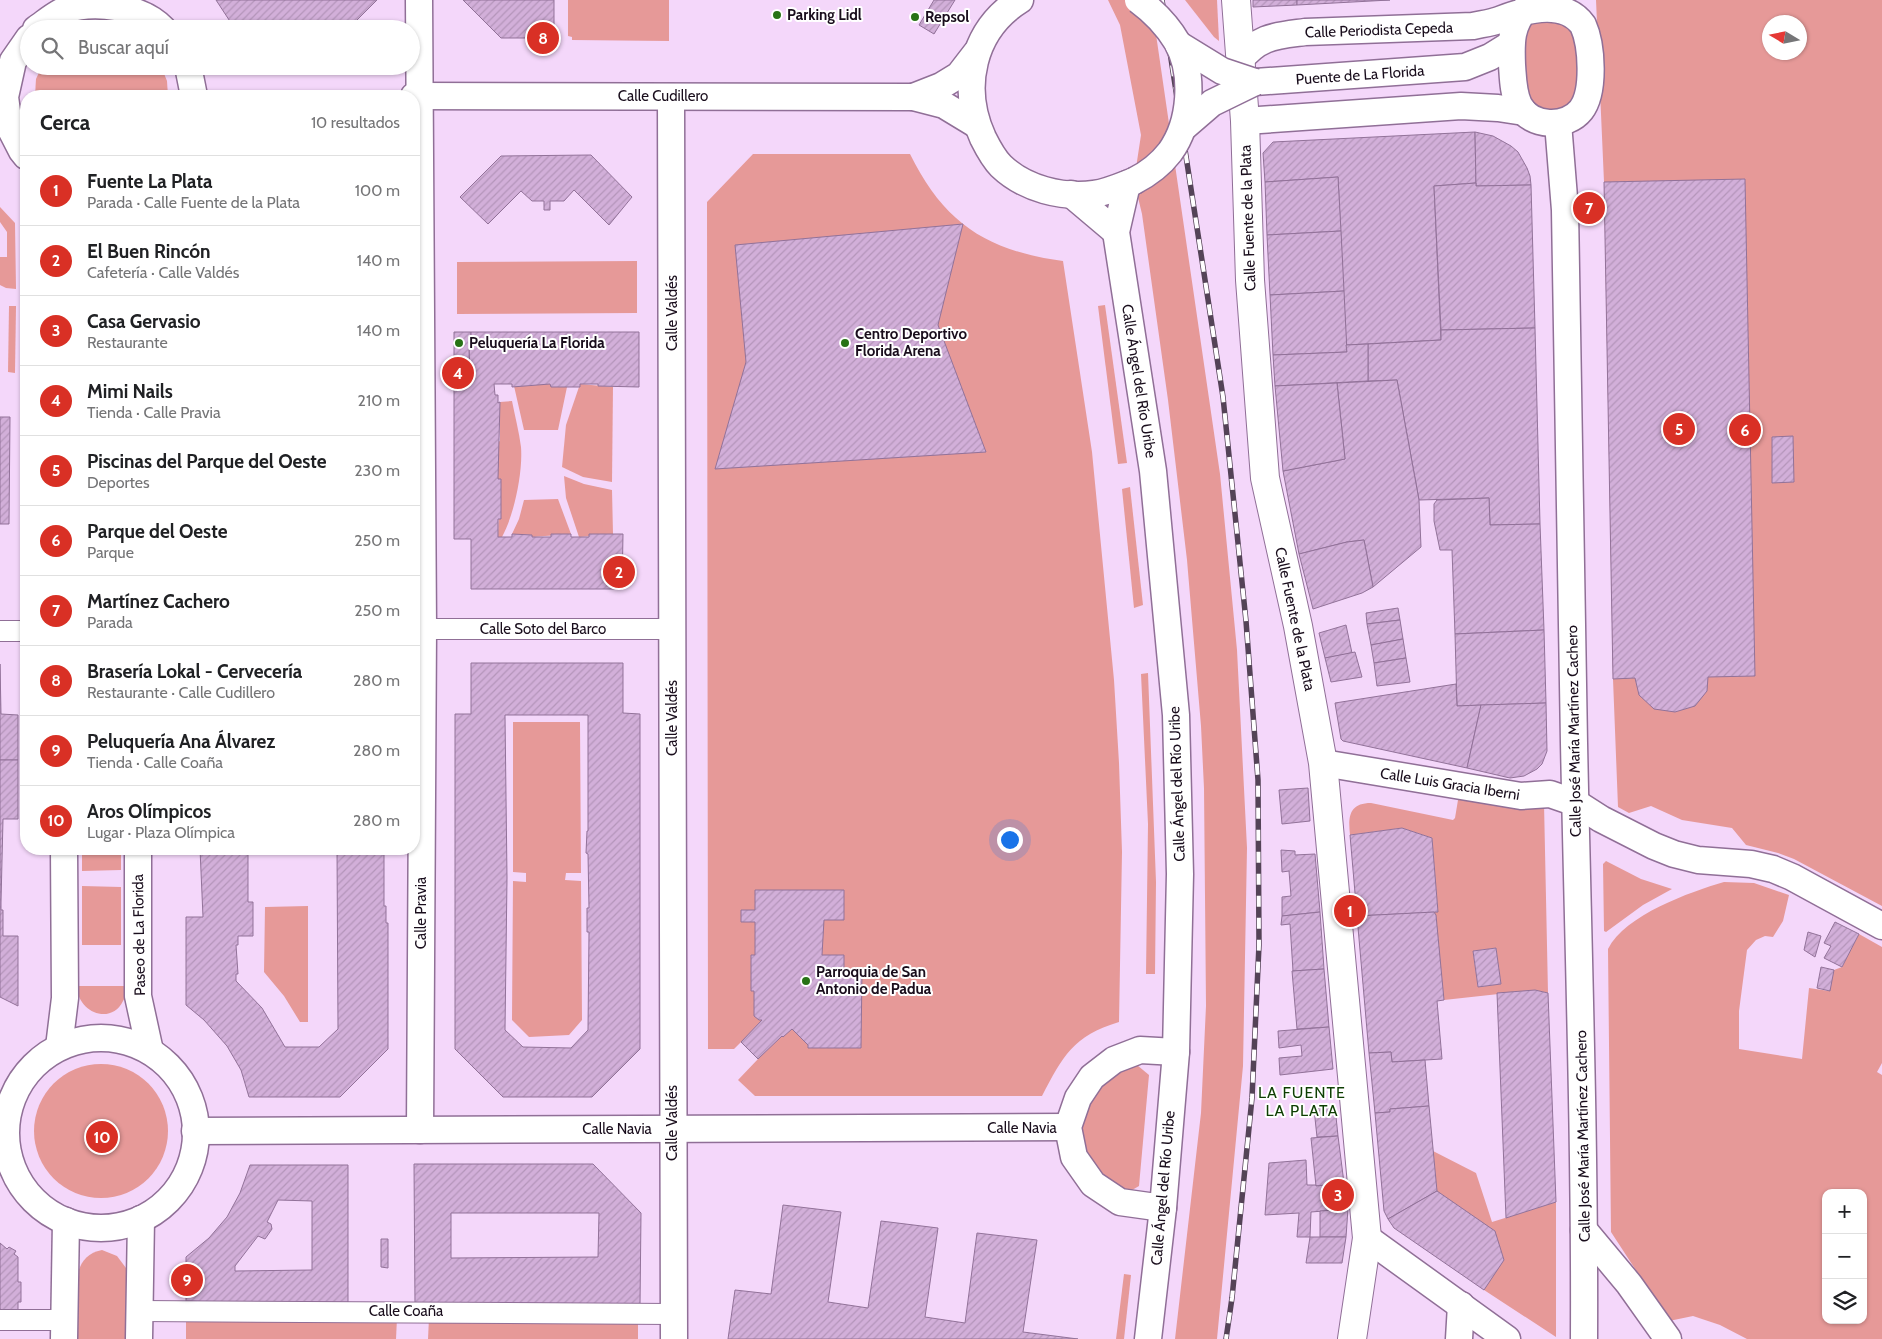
<!DOCTYPE html>
<html lang="es">
<meta charset="utf-8">
<style>
body{margin:0;font-family:Cabin,sans-serif;background:#f2f2f2;color:#202124}
.controls{position:absolute;right:15px;bottom:15px;display:grid;overflow:hidden;border-radius:10px;box-shadow:0 1px 4px #0004}
.controls button{width:45px;height:45px;display:grid;place-items:center;padding:0;border:0;border-bottom:1px solid #e0e0e0;background:#fff;color:#202124;font:25px sans-serif}
.compass{position:absolute;left:1762px;top:15px;width:45px;height:45px;border-radius:50%;background:#fff;box-shadow:0 1px 4px #0004;rotate:280deg}
.you{position:absolute;left:1009px;top:839px;width:18px;height:18px;margin:-12px;border:4px solid #fff;border-radius:50%;background:#1a73e8;box-shadow:0 0 0 8px #1a73e833}
.badge{display:grid;place-items:center;width:32px;height:32px;border-radius:50%;background:#d93025;color:#fff;font-size:16px;font-weight:700}
.pin{position:absolute;translate:-50% -50%;border:2px solid #fff;box-shadow:0 1px 5px #0006}
.list{margin:0;padding:0;list-style:none}
h2{display:flex;justify-content:space-between;align-items:center;height:65px;margin:0;padding:0 20px;font-size:21px}
h2 small{font-size:16px;font-weight:400;color:#757577}
.list li{display:grid;grid-template-columns:32px 1fr auto;gap:15px;align-items:center;box-sizing:border-box;height:70px;padding:0 20px;border-top:1px solid #e0e0e0}
.list b{display:block;font-size:19px;white-space:nowrap}
.list p{margin:0;font-size:16px;white-space:nowrap;color:#757577}
.list em{font-size:16px;font-style:normal;color:#757577}
.icon{flex:none;width:28px;height:28px;fill:none;stroke:currentColor;stroke-width:2;stroke-linecap:round;stroke-linejoin:round}
.map{position:relative;flex:none;width:1882px;height:1339px;overflow:hidden}
.search{position:absolute;background:#fff;box-shadow:0 1px 4px #0004;left:20px;top:20px;width:400px;height:55px;display:flex;align-items:center;gap:12px;box-sizing:border-box;padding:0 18px;border-radius:28px;color:#757577;font-size:19px}
.panel{position:absolute;background:#fff;box-shadow:0 1px 4px #0004;left:20px;top:90px;width:400px;height:765px;border-radius:20px}
.map>svg:first-child{display:block}
.green{fill:#e69998;fill-rule:evenodd}
.building{fill:url(#building-hatch);stroke:#927299;fill-rule:evenodd}
.lines{fill:none;stroke-linecap:round;stroke-linejoin:round}
.pedestrian-casing{stroke:#906f97;stroke-width:22}
.minor-casing{stroke:#906f97;stroke-width:29}
.secondary-casing{stroke:#906f97;stroke-width:30}
.pedestrian{stroke:#fff;stroke-width:20}
.minor{stroke:#fff;stroke-width:26}
.secondary{stroke:#fff;stroke-width:28}
.rail-casing{stroke:#544357;stroke-width:5.5}
.rail{stroke:#fff;stroke-width:4;stroke-dasharray:11;stroke-linecap:butt}
.minor-bridge-casing{stroke:#906f97;stroke-width:29;stroke-linecap:butt}
.minor-bridge{stroke:#fff;stroke-width:26}
.poi-dot{fill:#277215;stroke:#fff;stroke-width:2}
.labels{text-anchor:middle;dominant-baseline:central;stroke-width:4;stroke-linejoin:round;paint-order:stroke}
.poi-label{font-size:15px;font-weight:bold;fill:#190d1c;stroke:#fff;text-anchor:start}
.street-label{font-size:15px;fill:#190d1c;stroke:#fff}
.neighbourhood-label{font-size:16px;letter-spacing:1px;fill:#0e3e03;stroke:#fff}
</style>
<div class="map">
<svg width="1882" height="1339" viewBox="0 0 1882 1339">
<defs>
<pattern id="building-hatch" width="6" height="6" patternUnits="userSpaceOnUse" patternTransform="scale(1.25)"><rect width="6" height="6" fill="#d2afd9"/><path d="M-1 1l2-2M0 6l6-6M5 7l2-2" fill="none" stroke="#b495ba"/></pattern>
</defs>
<rect width="100%" height="100%" fill="#f4d7fa"/>
<g class="green">
<polygon points="568,0 669,0 669,41 572,40 572,37 568,36"/>
<polygon points="1108,0 1151,0 1220,474 1237,650 1247,848 1243,1066 1217,1339 1175,1339 1201,1113 1206,1006 1204,788 1201,726 1187,560 1168,400 1142,214 1134,181 1141,135 1120,25"/>
<polygon points="1185,0 1217,0 1219,41 1214,37"/>
<path d="M1596 0H1882V906L1794 859 1778 853 1746 845 1732 828 1682 820 1651 806 1629 813 1618 807 1613 679 1604 182ZM1770 22H1800V52H1770Z"/>
<polygon points="1535,18 1571,24 1578,58 1577,93 1569,105 1555,112 1540,110 1528,99 1521,47 1529,23"/>
<polygon points="42,66 161,66 167,81 168,96 35,96 36,79"/>
<path d="M753 154H910C944 223 987 251 1063 261L1092 452 1114 680 1119 763 1122 852 1119 1022C1073 1036 1063 1056 1042 1096H755L738 1080 758 1059 741 1042 734 1049H708L707 202Z"/>
<polygon points="0,207 15,223 16,289 6,288 0,285 0,257 7,257 7,232 0,222"/>
<polygon points="637,261 637,313 457,314 457,262"/>
<polygon points="1105,305 1127,463 1118,464 1098,306"/>
<polygon points="9,306 16,306 15,373 8,372"/>
<polygon points="531,384 550,384 567,387 558,430 524,430 514,386 531,386"/>
<polygon points="580,384 613,387 612,482 583,477 562,467 566,425"/>
<path d="M512 401C515 416 519 432 521 447 523 473 514 515 502 537H498L500 479H498V442L500 441V402Z"/>
<polygon points="564,476 584,484 612,490 613,534 579,537 566,498"/>
<polygon points="1130,487 1143,605 1134,608 1122,489"/>
<polygon points="558,499 571,534 532,537 532,535 512,534 519,519 524,500"/>
<polygon points="1148,673 1156,882 1155,974 1146,974 1148,824 1141,674"/>
<polygon points="513,722 580,722 581,873 566,873 565,880 581,881 582,1020 569,1035 529,1037 512,1020 513,881 526,882 526,873 513,872"/>
<path d="M1459 794 1544 803 1548 993 1535 990 1444 1000 1434 912H1438L1432 838 1402 828 1350 835C1348 817 1349 803 1371 803L1453 820 1455 818ZM1496 948 1501 984 1478 987 1473 951Z"/>
<polygon points="82,849 121,849 121,870 82,871"/>
<polygon points="1606,861 1641,879 1672,889 1643,905 1606,932 1604,931 1603,864"/>
<path d="M1724 882 1754 883 1789 895 1783 921 1773 937 1765 936 1756 940 1747 950 1739 1011V1049L1802 1059 1809 988 1829 991 1834 970 1842 967 1859 934 1882 947V1063L1877 1072 1882 1075V1339H1747L1720 1325 1693 1316 1669 1321 1611 1232 1608 949C1625 915 1690 892 1724 882ZM1826 1193H1863V1320H1826Z"/>
<polygon points="82,886 121,887 121,945 82,945"/>
<polygon points="308,906 308,1022 300,1022 284,996 264,972 265,907"/>
<path d="M77 986H127C126 991 126 997 123 1001 111 1026 77 1012 77 986Z"/>
<circle cx="101" cy="1131" r="67"/>
<polygon points="1137,1065 1149,1075 1139,1186 1127,1193 1104,1179 1086,1154 1082,1141 1082,1125 1085,1105 1096,1090 1119,1071"/>
<polygon points="1433,1151 1476,1173 1492,1222 1556,1202 1556,1337 1484,1290 1437,1191"/>
<path d="M102 1250 117 1256 126 1268 127 1339H77V1277C80 1262 87 1253 102 1250Z"/>
<polygon points="1124,1274 1131,1275 1124,1339 1116,1339"/>
<polygon points="186,1318 397,1318 396,1339 186,1339"/>
<polygon points="429,1318 638,1318 638,1339 428,1339"/>
</g>
<g class="building">
<polygon points="216,0 377,0 348,29 235,29"/>
<polygon points="463,0 554,0 554,38 501,38"/>
<polygon points="934,0 955,0 934,34 919,25"/>
<polygon points="1253,0 1297,0 1297,5 1253,7"/>
<polygon points="1297,0 1390,0 1297,5"/>
<polygon points="1475,132 1476,183 1434,186 1441,340 1346,345 1338,177 1265,182 1263,153 1273,142"/>
<polygon points="1475,132 1493,136 1511,146 1518,152 1527,168 1530,176 1531,185 1476,186"/>
<polygon points="591,155 632,197 609,225 574,190 564,201 550,201 550,210 544,210 544,201 532,201 521,191 488,224 460,197 501,156"/>
<polygon points="1338,177 1341,231 1267,235 1265,182"/>
<polygon points="1745,179 1755,676 1708,677 1707,691 1695,706 1675,712 1654,709 1639,695 1635,678 1613,679 1604,182"/>
<polygon points="1476,183 1476,186 1531,185 1535,328 1441,330 1434,186"/>
<polygon points="963,224 938,325 986,452 715,469 746,362 735,245"/>
<polygon points="1341,231 1344,291 1270,295 1267,235"/>
<polygon points="1344,291 1347,352 1273,355 1270,295"/>
<polygon points="1535,328 1540,524 1490,525 1489,498 1419,500 1397,380 1368,381 1368,344 1441,340 1441,330"/>
<polygon points="454,332 471,332 471,342 469,342 470,383 454,383"/>
<polygon points="471,332 639,332 639,387 598,386 598,384 580,384 580,387 551,387 550,384 512,387 512,384 494,384 495,395 498,395 498,403 500,402 498,479 501,479 501,519 498,519 498,537 512,537 512,534 532,535 532,537 551,537 551,534 571,534 571,537 589,537 589,534 623,534 622,589 471,589 471,539 454,539 454,383 470,383 469,342 471,342"/>
<polygon points="1368,344 1368,381 1275,386 1273,355 1347,352 1346,345"/>
<polygon points="1397,380 1419,500 1421,547 1373,587 1364,540 1347,542 1299,554 1283,471 1345,459 1337,383"/>
<polygon points="1337,383 1345,459 1283,471 1275,386"/>
<polygon points="0,417 10,417 9,524 0,524"/>
<polygon points="1793,436 1794,482 1772,483 1772,437"/>
<polygon points="1489,498 1490,525 1540,524 1544,630 1455,634 1452,550 1440,550 1434,521 1434,504 1437,500"/>
<polygon points="1364,540 1373,587 1362,593 1313,609 1299,554 1347,542"/>
<polygon points="1398,608 1400,620 1367,624 1366,613"/>
<polygon points="1400,620 1403,639 1371,645 1367,624"/>
<polygon points="1346,625 1352,653 1325,658 1319,633"/>
<polygon points="1544,630 1546,703 1457,706 1455,634"/>
<polygon points="1403,639 1406,658 1374,663 1371,645"/>
<polygon points="1355,652 1362,677 1331,682 1325,658"/>
<polygon points="1406,658 1410,682 1377,686 1374,663"/>
<path d="M471 663H623V713L640 714V1049L592 1097H503L455 1049V714H471ZM505 715H588V831H587L586 853 588 854 589 908H587V932H589L588 1030 571 1048 523 1047 505 1030 507 878Z"/>
<polygon points="0,664 1,714 18,715 18,760 0,760"/>
<polygon points="1456,684 1457,706 1481,705 1467,768 1343,741 1341,739 1335,703"/>
<polygon points="1546,703 1547,751 1542,764 1537,769 1524,776 1510,778 1467,768 1481,705"/>
<polygon points="0,760 18,760 18,819 3,819 1,902 1,910 3,910 3,936 18,936 18,1006 0,997"/>
<polygon points="1308,788 1310,821 1282,824 1279,790"/>
<polygon points="1402,828 1432,838 1438,912 1357,916 1350,835"/>
<polygon points="200,849 253,849 253,854 248,853 248,902 253,902 253,936 238,936 238,945 236,945 238,974 236,974 236,981 262,1008 285,1047 319,1047 338,1029 337,849 384,849 384,906 386,906 386,923 388,923 388,1049 340,1097 249,1097 241,1070 227,1046 204,1020 186,1005 186,917 203,917"/>
<polygon points="1281,850 1295,851 1295,855 1315,854 1320,912 1282,916 1282,897 1291,896 1289,871 1282,872"/>
<polygon points="755,890 844,890 844,920 824,920 822,955 844,955 844,972 862,971 861,1048 808,1048 808,1045 792,1029 783,1037 782,1036 758,1059 741,1042 762,1020 759,1020 754,1016 754,991 751,991 751,955 755,955 755,922 741,922 741,910 755,910"/>
<polygon points="1320,912 1324,969 1293,971 1290,924 1281,925 1282,916"/>
<polygon points="1434,912 1436,915 1444,1000 1437,1001 1442,1059 1392,1062 1391,1052 1369,1053 1357,916"/>
<polygon points="1835,922 1859,934 1842,967 1824,958 1831,946 1824,943"/>
<polygon points="1808,932 1821,936 1815,957 1804,950"/>
<polygon points="1496,948 1501,984 1478,987 1473,951"/>
<polygon points="1821,967 1834,970 1830,991 1817,988"/>
<polygon points="1324,969 1329,1027 1297,1029 1292,971"/>
<polygon points="1535,990 1548,993 1556,1202 1506,1218 1497,993"/>
<polygon points="1329,1027 1333,1069 1280,1075 1279,1058 1302,1056 1301,1045 1279,1048 1278,1031"/>
<polygon points="1391,1052 1392,1062 1425,1060 1429,1106 1390,1109 1390,1112 1375,1113 1369,1053"/>
<polygon points="1429,1106 1437,1191 1388,1219 1384,1211 1375,1113 1390,1112 1390,1109"/>
<polygon points="1335,1107 1338,1136 1317,1137 1314,1109"/>
<polygon points="1338,1136 1344,1183 1316,1186 1311,1138"/>
<polygon points="1306,1160 1307,1185 1316,1185 1316,1186 1344,1183 1348,1209 1311,1212 1310,1237 1297,1237 1299,1213 1265,1215 1269,1163"/>
<path d="M414 1164H593L641 1213 640 1306 415 1307ZM451 1213H599L598 1257 451 1258Z"/>
<path d="M250 1165H348V1306L186 1301V1257L209 1238 227 1217 240 1193ZM278 1200 312 1201V1270L235 1271V1266L258 1236 265 1239 272 1229 271 1224 267 1222Z"/>
<polygon points="1437,1191 1495,1231 1504,1260 1484,1290 1394,1228 1388,1219"/>
<polygon points="783,1205 841,1212 828,1302 868,1308 881,1221 938,1228 925,1317 965,1323 977,1233 1037,1240 1023,1332 1078,1339 728,1339 735,1290 771,1294"/>
<polygon points="1348,1209 1346,1237 1320,1237 1320,1211"/>
<polygon points="1310,1237 1346,1237 1342,1263 1306,1263"/>
<polygon points="381,1239 388,1239 388,1268 381,1267"/>
<polygon points="0,1243 7,1249 9,1247 16,1251 14,1254 18,1257 18,1282 21,1282 21,1302 18,1302 18,1311 1,1311 0,1308"/>
</g>
<g class="lines">
<defs>
<g id="pedestrian">
<polyline points="414,629 672,629"/>
<polyline points="0,631 26,631"/>
<polyline points="139,1311 673,1314"/>
<polyline points="0,1320 64,1320"/>
</g>
<g id="minor">
<polyline points="419,0 423,629 420,1130"/>
<path d="M1020 0C972 30 960 88 983 138 988 148 993 158 1001 166 1025 189 1062 198 1094 194 1108 192 1121 186 1134 181"/>
<path d="M36 29C45 23 55 14 65 10 94 0 141 6 163 29"/>
<path d="M1239 61C1259 36 1275 36 1305 32L1473 26C1482 24 1491 23 1499 20 1529 8 1565 0 1583 25 1592 45 1595 92 1581 110 1567 128 1531 128 1519 105 1513 93 1513 78 1512 65 1511 41 1511 26 1526 8"/>
<polyline points="188,66 194,96"/>
<polyline points="1255,82 1465,67 1490,57 1511,44"/>
<polyline points="414,96 913,97 944,105 977,125"/>
<polyline points="671,97 674,1339"/>
<polyline points="913,97 941,86 959,75 976,53"/>
<polyline points="1245,121 1461,106 1498,108 1524,112"/>
<path d="M1558 123 1565 210C1568 388 1570 566 1574 743 1578 942 1585 1140 1584 1339"/>
<polyline points="26,156 22,151 9,126 5,97 13,61 29,38"/>
<polyline points="1127,184 1116,232 1153,471 1176,715 1180,874 1176,1052 1163,1208 1148,1339"/>
<polyline points="1071,194 1116,232"/>
<polyline points="1323,763 1521,796 1550,794 1576,803 1601,819 1654,846 1674,854 1698,860 1751,864 1773,869 1792,877 1882,926"/>
<polyline points="138,849 138,996 150,1051"/>
<circle cx="101" cy="1133" r="95"/>
<polyline points="59,1047 65,998 64,849"/>
<polyline points="195,1131 1068,1127"/>
<polyline points="1163,1208 1120,1202 1093,1184 1074,1157 1068,1127 1078,1098 1092,1077 1114,1060 1140,1050 1176,1052"/>
<polyline points="1584,1230 1629,1284 1668,1339"/>
<polyline points="1367,1238 1507,1339"/>
<polyline points="64,1339 66,1221"/>
<polyline points="139,1339 141,1219"/>
<polyline points="1459,1339 1461,1305"/>
</g>
<polyline id="secondary" points="1236,0 1245,121 1250,280 1265,478 1298,626 1323,763 1367,1238 1352,1339"/>
</defs>
<use href="#pedestrian" class="pedestrian-casing"/>
<use href="#minor" class="minor-casing"/>
<use href="#secondary" class="secondary-casing"/>
<use href="#pedestrian" class="pedestrian"/>
<use href="#minor" class="minor"/>
<use href="#secondary" class="secondary"/>
<defs>
<polyline id="rail" points="1162,0 1223,397 1246,621 1258,780 1259,945 1252,1098 1232,1298 1226,1339"/>
</defs>
<use href="#rail" class="rail-casing"/>
<use href="#rail" class="rail"/>
<defs>
<g id="minor-bridge">
<polyline points="1178,44 1222,71 1255,82"/>
<polyline points="1183,128 1212,103 1255,82"/>
<path d="M1134 181C1148 174 1160 165 1170 152 1191 123 1195 74 1177 42 1167 25 1153 11 1138 0"/>
</g>
</defs>
<use href="#minor-bridge" class="minor-bridge-casing"/>
<use href="#minor-bridge" class="minor-bridge"/>
</g>
<g class="poi-dot">
<circle cx="777" cy="15" r="5"/>
<circle cx="915" cy="17" r="5"/>
<circle cx="459" cy="343" r="5"/>
<circle cx="845" cy="343" r="5"/>
<circle cx="806" cy="981" r="5"/>
</g>
<g class="labels">
<g class="poi-label">
<text x="787" y="15">Parking Lidl</text>
<text x="925" y="17">Repsol</text>
<text x="855" y="334">Centro Deportivo<tspan x="855" dy="17">Florida Arena</tspan></text>
<text x="469" y="343">Peluquería La Florida</text>
<text x="816" y="972">Parroquia de San<tspan x="816" dy="17">Antonio de Padua</tspan></text>
</g>
<g class="street-label">
<text transform="translate(1379 30) rotate(-2)">Calle Periodista Cepeda</text>
<text transform="translate(1360 75) rotate(-4)">Puente de La Florida</text>
<text x="663" y="96">Calle Cudillero</text>
<text transform="translate(1248 218) rotate(-92)">Calle Fuente de la Plata</text>
<text transform="translate(672 313) rotate(-90)">Calle Valdés</text>
<text transform="translate(1139 381) rotate(81)">Calle Ángel del Río Uribe</text>
<text transform="translate(1295 619) rotate(78)">Calle Fuente de la Plata</text>
<text x="543" y="629">Calle Soto del Barco</text>
<text transform="translate(672 718) rotate(-90)">Calle Valdés</text>
<text transform="translate(1574 731) rotate(-91)">Calle José María Martínez Cachero</text>
<text transform="translate(1177 784) rotate(-92)">Calle Ángel del Río Uribe</text>
<text transform="translate(1450 784) rotate(9)">Calle Luis Gracia Iberni</text>
<text transform="translate(421 913) rotate(-90)">Calle Pravia</text>
<text transform="translate(139 935) rotate(-91)">Paseo de La Florida</text>
<text transform="translate(672 1123) rotate(-90)">Calle Valdés</text>
<text x="1022" y="1128">Calle Navia</text>
<text x="617" y="1129">Calle Navia</text>
<text transform="translate(1583 1136) rotate(-91)">Calle José María Martínez Cachero</text>
<text transform="translate(1163 1188) rotate(-85)">Calle Ángel del Río Uribe</text>
<text x="406" y="1311">Calle Coaña</text>
</g>
<g class="neighbourhood-label">
<text x="1302" y="1092">LA FUENTE<tspan x="1302" dy="18">LA PLATA</tspan></text>
</g>
</g>
</svg>
<div class="controls">
<button>+</button>
<button>−</button>
<button><svg class="icon" aria-label="layers" viewBox="0 0 24 24"><path d="M12 4l9 5-9 5-9-5zM3 14l9 5 9-5"/></svg></button>
</div>
<svg class="compass" viewBox="-18 -18 36 36"><path d="M0-13l5 13h-10z" fill="#e53935"/><path d="M0 13l5-13h-10z" fill="#757577"/></svg>
<div class="you"></div>
<div class="pin badge" style="left:1350px;top:911px">1</div>
<div class="pin badge" style="left:619px;top:572px">2</div>
<div class="pin badge" style="left:1338px;top:1195px">3</div>
<div class="pin badge" style="left:458px;top:373px">4</div>
<div class="pin badge" style="left:1679px;top:429px">5</div>
<div class="pin badge" style="left:1745px;top:430px">6</div>
<div class="pin badge" style="left:1589px;top:208px">7</div>
<div class="pin badge" style="left:543px;top:38px">8</div>
<div class="pin badge" style="left:187px;top:1280px">9</div>
<div class="pin badge" style="left:102px;top:1137px">10</div>
<div class="search"><svg class="icon" aria-label="search" viewBox="0 0 24 24"><circle cx="10" cy="10" r="6"/><path d="M15 15l6 6"/></svg>Buscar aquí</div>
<section class="panel">
<h2>Cerca<small>10 resultados</small></h2>
<ul class="list">
<li><span class="badge">1</span><div><b>Fuente La Plata</b><p>Parada · Calle Fuente de la Plata</p></div><em>100 m</em></li>
<li><span class="badge">2</span><div><b>El Buen Rincón</b><p>Cafetería · Calle Valdés</p></div><em>140 m</em></li>
<li><span class="badge">3</span><div><b>Casa Gervasio</b><p>Restaurante</p></div><em>140 m</em></li>
<li><span class="badge">4</span><div><b>Mimi Nails</b><p>Tienda · Calle Pravia</p></div><em>210 m</em></li>
<li><span class="badge">5</span><div><b>Piscinas del Parque del Oeste</b><p>Deportes</p></div><em>230 m</em></li>
<li><span class="badge">6</span><div><b>Parque del Oeste</b><p>Parque</p></div><em>250 m</em></li>
<li><span class="badge">7</span><div><b>Martínez Cachero</b><p>Parada</p></div><em>250 m</em></li>
<li><span class="badge">8</span><div><b>Brasería Lokal - Cervecería</b><p>Restaurante · Calle Cudillero</p></div><em>280 m</em></li>
<li><span class="badge">9</span><div><b>Peluquería Ana Álvarez</b><p>Tienda · Calle Coaña</p></div><em>280 m</em></li>
<li><span class="badge">10</span><div><b>Aros Olímpicos</b><p>Lugar · Plaza Olímpica</p></div><em>280 m</em></li>
</ul>
</section>
</div>
